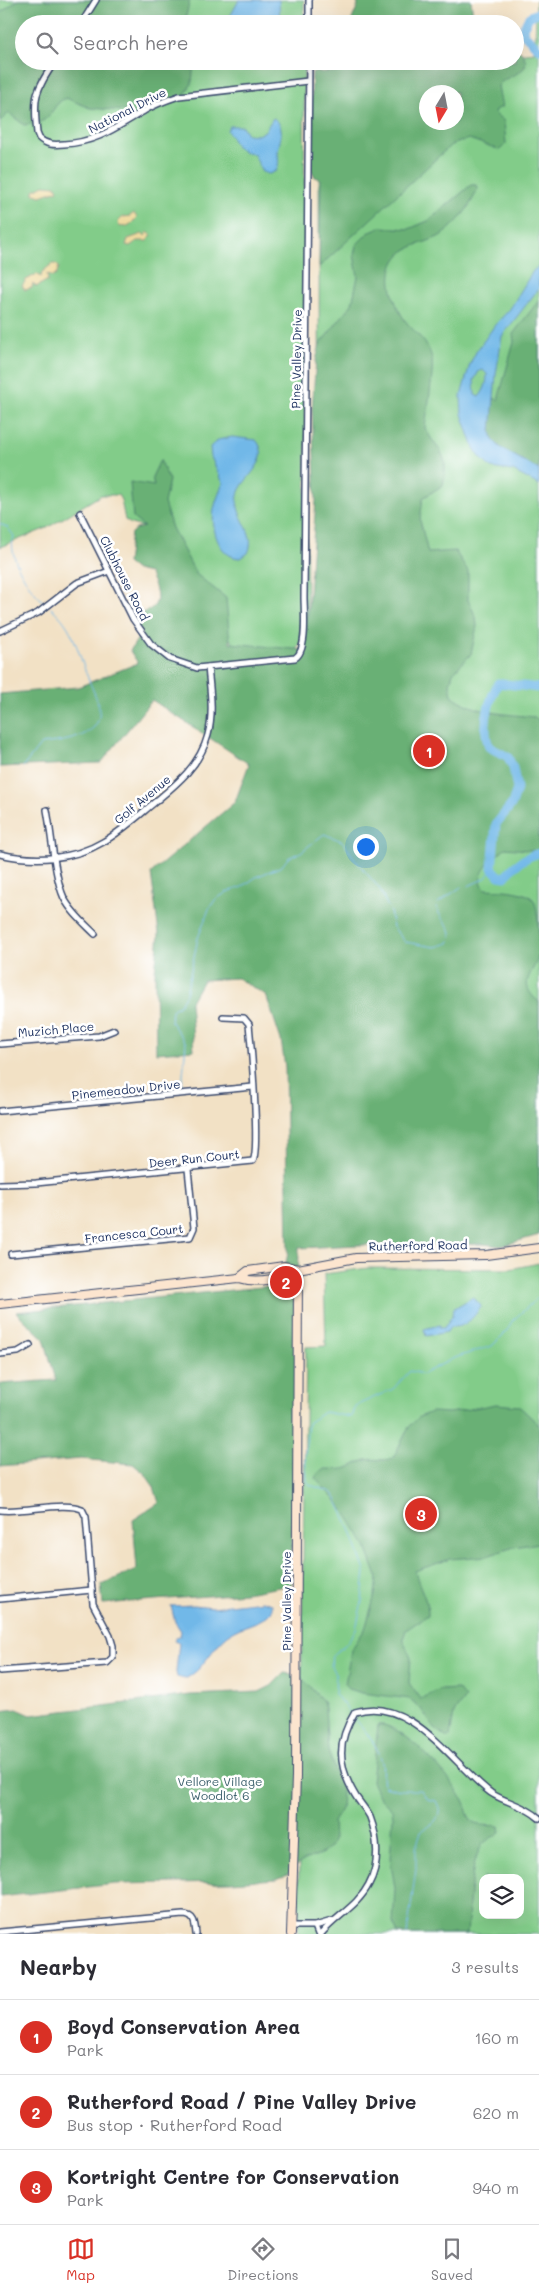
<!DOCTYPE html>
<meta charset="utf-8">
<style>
body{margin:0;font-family:Mali,sans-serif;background:#f7f7f7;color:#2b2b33}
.controls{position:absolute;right:15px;bottom:15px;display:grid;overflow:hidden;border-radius:10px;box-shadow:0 5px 20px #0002}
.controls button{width:45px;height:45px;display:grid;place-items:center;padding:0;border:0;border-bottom:1px solid #e1e1e2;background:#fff;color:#2b2b33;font:25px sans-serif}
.compass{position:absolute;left:419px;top:85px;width:45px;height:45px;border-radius:50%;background:#fff;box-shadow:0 5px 20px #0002;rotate:190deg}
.you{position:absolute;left:365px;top:846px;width:18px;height:18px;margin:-12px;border:4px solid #fff;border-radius:50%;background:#1a73e8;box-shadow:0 0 0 8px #1a73e833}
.badge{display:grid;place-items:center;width:32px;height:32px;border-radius:50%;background:#d93025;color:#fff;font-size:16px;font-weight:700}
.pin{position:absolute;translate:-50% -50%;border:2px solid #fff;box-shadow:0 1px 5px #0006}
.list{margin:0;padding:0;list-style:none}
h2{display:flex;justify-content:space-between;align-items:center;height:65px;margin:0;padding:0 20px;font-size:21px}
h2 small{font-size:16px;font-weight:400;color:#7c7c81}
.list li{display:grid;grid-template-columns:32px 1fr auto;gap:15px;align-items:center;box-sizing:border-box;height:75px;padding:0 20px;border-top:1px solid #e1e1e2}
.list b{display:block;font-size:19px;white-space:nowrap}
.list p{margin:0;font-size:16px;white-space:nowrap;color:#7c7c81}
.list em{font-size:16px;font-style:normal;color:#7c7c81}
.icon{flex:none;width:28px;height:28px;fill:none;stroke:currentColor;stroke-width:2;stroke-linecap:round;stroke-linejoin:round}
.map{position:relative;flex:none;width:539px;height:1934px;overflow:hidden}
.search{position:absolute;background:#fff;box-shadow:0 5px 20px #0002;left:15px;right:15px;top:15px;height:55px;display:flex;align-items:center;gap:12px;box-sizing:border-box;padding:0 18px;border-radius:28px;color:#7c7c81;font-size:19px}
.sheet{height:290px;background:#fff}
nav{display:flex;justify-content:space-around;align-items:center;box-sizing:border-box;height:70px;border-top:1px solid #e1e1e2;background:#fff;font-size:14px;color:#7c7c81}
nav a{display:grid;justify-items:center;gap:2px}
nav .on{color:#d93025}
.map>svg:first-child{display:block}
.green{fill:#82cc89;stroke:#4e7e74;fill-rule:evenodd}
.forest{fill:#69b075;stroke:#42706a;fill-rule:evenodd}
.sand{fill:#eeda9e;stroke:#84847e}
.water{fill:#71b8e8;stroke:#4674a3;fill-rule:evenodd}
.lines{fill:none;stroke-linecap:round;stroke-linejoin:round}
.stream{stroke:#71b8e8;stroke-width:1}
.river{stroke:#71b8e8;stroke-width:9}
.street-casing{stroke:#3b4a6d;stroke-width:8}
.secondary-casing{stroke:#3b4a6d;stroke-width:10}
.street{stroke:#fff;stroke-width:5}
.secondary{stroke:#fce5cf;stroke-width:8}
.labels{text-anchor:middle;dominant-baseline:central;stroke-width:5;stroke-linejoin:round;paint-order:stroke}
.street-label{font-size:12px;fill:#1b2f5e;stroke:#fff}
.park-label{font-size:12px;fill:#3a5e6b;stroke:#fff}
</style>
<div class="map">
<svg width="539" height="1934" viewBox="0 0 539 1934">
<rect width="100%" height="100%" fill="#fff"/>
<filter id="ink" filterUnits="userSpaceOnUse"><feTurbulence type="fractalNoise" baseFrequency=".02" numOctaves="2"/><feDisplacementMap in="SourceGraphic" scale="10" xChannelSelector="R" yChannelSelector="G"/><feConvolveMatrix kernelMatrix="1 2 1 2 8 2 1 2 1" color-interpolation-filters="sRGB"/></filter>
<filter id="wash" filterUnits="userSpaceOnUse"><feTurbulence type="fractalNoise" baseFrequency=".0096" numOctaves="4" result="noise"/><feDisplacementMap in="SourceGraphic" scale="20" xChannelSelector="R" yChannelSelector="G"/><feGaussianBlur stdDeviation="1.12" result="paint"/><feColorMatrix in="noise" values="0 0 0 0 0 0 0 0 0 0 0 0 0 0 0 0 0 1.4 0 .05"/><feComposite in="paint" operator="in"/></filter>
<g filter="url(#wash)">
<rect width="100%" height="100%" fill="#f2e1c5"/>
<g class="green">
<polygon points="0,0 304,0 304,24 24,24 24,61 304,61 307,634 295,651 239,653 211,609 147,528 131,524 125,520 121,500 118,495 101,495 47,528 0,547"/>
<path d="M536 0H539V1235L503 1244 320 1242 319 75 515 61V54L535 52ZM426 92H456V122H426Z"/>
<path d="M539 1263V1934H298L306 1347 326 1346 324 1274 368 1268 510 1269ZM483 1878H520V1915H483Z"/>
</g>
<g class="forest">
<path d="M18 0H190L184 24H24V61H194L192 83 184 96 146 110 136 112 90 108 66 98C54 102 52 118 40 122 35 124 29 124 24 125L9 113 0 121V13Z"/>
<polygon points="356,0 471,0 474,24 350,24 358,5"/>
<path d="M515 51H521C537 75 507 72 498 86L502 107 495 110 494 113 504 121 506 144 500 150 469 139 451 145 319 267 321 179 315 177 310 167 312 72C327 72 356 74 365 61H515ZM426 92H456V122H426Z"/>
<path d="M471 185H476L478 188C471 206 457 225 440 236 426 244 403 245 395 261 385 279 394 303 404 319 414 333 429 341 432 359 434 374 427 411 425 428 439 454 450 452 443 485L423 498 420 520 428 553 455 551 468 571V600L476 617 477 626 471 654 453 673 450 684 452 695C475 714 507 714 535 717L539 721V851L505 848C495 858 472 873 485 889 498 890 523 889 533 899 539 906 539 945 539 955 533 975 516 983 539 1002V1235L501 1246 483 1244 358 1245 299 1248 291 1585 246 1593 103 1604 101 1585 137 1569 133 1520 159 1503 154 1487 145 1474 133 1464 81 1459 0 1466V1384L56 1380 44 1339 16 1312 281 1285 288 1253 285 1067 281 1040 266 995 237 978 203 980 190 1003 194 1050 156 1053 155 971 159 934 151 873 235 802 249 764 152 700 101 763 0 767V694L78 687 138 663 130 651 141 633 135 622V616C140 613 149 611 153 607 162 599 153 581 149 573L136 570 127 563 131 533 136 529 144 527 133 518 130 482 154 486 152 477 160 460 169 480 164 503 172 528 196 574 226 598 230 643 305 650 316 500 312 409 316 360 320 344 352 304 358 276 354 255 356 245 368 233 382 227 409 229 428 221Z"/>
<path d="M539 300V470C528 462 500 452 493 440 487 430 493 409 494 398L498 400 514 342 513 334Z"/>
<path d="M496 1404 519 1406 539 1425V1543L514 1547 487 1556 450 1559 415 1571C418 1585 429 1602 428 1615L406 1630 404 1636V1642L411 1658 409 1683 420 1699 440 1690 458 1689 465 1698 454 1713 450 1737H446L434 1728 421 1709 410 1699 362 1693 348 1689 345 1684 351 1650 365 1629 375 1595 377 1577 365 1544 343 1509 315 1478C322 1464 330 1471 343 1469 351 1468 358 1462 366 1460 375 1458 384 1462 393 1458L409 1427 419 1417 431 1412 449 1413Z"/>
<polygon points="284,1673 299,1675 323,1701 325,1708 328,1751 342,1791 341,1809 333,1822 334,1838 331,1846 323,1853 305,1860 297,1865 290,1873 277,1879 230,1882 115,1884 0,1897 0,1711 17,1709 31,1715 190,1695 259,1692 271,1686"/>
<path d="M378 1725C401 1721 453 1780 463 1800 467 1807 467 1819 475 1824 481 1826 492 1825 499 1826L500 1833C493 1837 485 1840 481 1847 470 1862 469 1914 467 1934H398L393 1923 395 1888 390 1858 393 1817 392 1810 380 1798 372 1782Z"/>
</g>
<g class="sand">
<polygon points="44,185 56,186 58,190 41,196 34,194 34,190"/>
<path d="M134 213 137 218C132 223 127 229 119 226L118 222 123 217 130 216Z"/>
<polygon points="147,232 152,235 147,241 137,241 130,246 126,245 128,239 142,234 145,236"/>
<polygon points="52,264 56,264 59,267 56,275 52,277 47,274 48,280 36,287 33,283 32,288 25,290 22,286 26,280 37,274 41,277 42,272"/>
</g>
<g class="water">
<polygon points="239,0 279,0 280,24 226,24"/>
<path d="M273 118C287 125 279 141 278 152 278 159 280 164 276 171L269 174 262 172 254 154 242 151 236 146 227 130 230 126H242L247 134 258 135 265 131Z"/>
<path d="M539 266V288L502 336 496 374 491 431 493 440 501 448 539 470V485L513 471 491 468 480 457 474 448 462 414 461 396 470 364 476 352 495 325 510 309 533 271ZM483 370 487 374C487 383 485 390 479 397L475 395 474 380 479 371Z"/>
<path d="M232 437 256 440C274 461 241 478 238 495 233 518 258 531 248 553L241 558C218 558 211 528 214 509 216 500 220 491 223 483L211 457 210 447 218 440Z"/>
<path d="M473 1297 481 1306C474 1318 465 1328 450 1327L447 1332 426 1336 424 1329 440 1325V1328H444L452 1316 453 1309Z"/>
<path d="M262 1601 272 1604V1611C260 1625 242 1624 228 1635 211 1648 204 1670 185 1679L177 1677 176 1672 179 1643 174 1641 176 1637 180 1636 181 1631 175 1622 171 1606 194 1605 213 1607Z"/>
</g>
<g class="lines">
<g class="stream">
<path d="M0 524 7 527 14 536C6 555 30 591 45 603"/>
<path d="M23 767 41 744C58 742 83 740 95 726 106 711 93 692 88 678 78 653 74 626 51 608"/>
<polyline points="468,886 486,878 492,868"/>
<polyline points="438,903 461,887"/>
<path d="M390 911 393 927 405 942 435 947 449 943C457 926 439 922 437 907"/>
<polyline points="182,1086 186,1043 171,1022 172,1010 180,1004 186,994 198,938 209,909 215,900 227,892 242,887 256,877 282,866 288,858 301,852 324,834 342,841 357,862 379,888 388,907"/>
<polyline points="350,1713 335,1694 336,1676 331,1666 332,1655 346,1644 356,1629 362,1601 365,1571 349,1526 336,1499 331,1492 310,1485 307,1481 305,1455 308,1423 324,1412 351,1417 355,1406 393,1389 410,1371 423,1374 454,1358 492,1346 507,1331 512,1321 539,1297"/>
<path d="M354 1718C364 1728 379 1748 382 1762 384 1770 380 1778 384 1786L400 1790H421L427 1799 436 1801C445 1816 433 1825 421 1831L416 1848V1869L407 1934"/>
</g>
<g class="river">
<polyline points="539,12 529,17 523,28 524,34 539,49"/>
<path d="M539 688 498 683C488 703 481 725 489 747L508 757 513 768 517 789 512 804 496 824 492 868 499 876 505 877C514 865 525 857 539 853"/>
</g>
</g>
</g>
<g filter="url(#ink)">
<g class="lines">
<defs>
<g id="street">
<polyline points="81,24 96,0"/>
<polyline points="309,24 309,0"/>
<path d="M55 61C35 92 33 96 37 133L39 138C46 145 54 145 64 144 98 142 116 127 144 111 155 104 167 100 179 96L308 81"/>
<path d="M80 513 133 619 151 644 170 659 197 668 295 658C308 651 304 611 304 597L309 61"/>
<polyline points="0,631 38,613 77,583 109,571"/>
<path d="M47 810C52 836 54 876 64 898 71 912 84 923 95 934"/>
<path d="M0 854C34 862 73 860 103 842 122 831 138 816 155 802 178 783 200 765 208 735 214 712 210 690 208 667"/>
<polyline points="0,1044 99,1036 114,1030"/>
<polyline points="0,1111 253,1087"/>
<path d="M0 1184 36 1183 253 1161C260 1149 251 1044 249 1024L244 1018 223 1017"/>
<polyline points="11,1254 190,1237 194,1228 188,1169"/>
<polyline points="0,1354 18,1352 30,1345"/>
<path d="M0 1510C24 1513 63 1501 82 1509L86 1517 93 1604 110 1636 113 1646V1657L107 1663 0 1671"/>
<polyline points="0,1599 92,1590"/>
<polyline points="291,1926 315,1926 332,1921"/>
<polyline points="315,1926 318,1934"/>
<path d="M0 1932 183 1915C195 1915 195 1924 196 1934"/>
<path d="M321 1934C336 1916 358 1906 369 1884 380 1864 378 1838 370 1817 366 1809 359 1802 355 1795 337 1765 337 1741 355 1712 411 1694 453 1765 491 1793 506 1803 525 1805 539 1818"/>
</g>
<g id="secondary">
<polyline points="239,1278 248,1271 284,1266 298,1269 356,1258 486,1255 539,1248"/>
<path d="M0 1304 239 1278C258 1284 281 1279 298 1269"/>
<polyline points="291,1934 296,1776 298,1269"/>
</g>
</defs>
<use href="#street" class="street-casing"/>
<use href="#secondary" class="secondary-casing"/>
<use href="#street" class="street"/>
<use href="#secondary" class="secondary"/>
</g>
</g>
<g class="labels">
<g class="street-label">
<text transform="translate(127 110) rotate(-27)">National Drive</text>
<text transform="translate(296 359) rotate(-89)">Pine Valley Drive</text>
<text transform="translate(125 578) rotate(63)">Clubhouse Road</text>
<text transform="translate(142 799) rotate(-40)">Golf Avenue</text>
<text transform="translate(56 1029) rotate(-5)">Muzich Place</text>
<text transform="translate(126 1089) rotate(-6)">Pinemeadow Drive</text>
<text transform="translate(194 1158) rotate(-6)">Deer Run Court</text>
<text transform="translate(134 1233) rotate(-6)">Francesca Court</text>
<text transform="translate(418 1245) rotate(-1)">Rutherford Road</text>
<text transform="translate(286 1601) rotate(-90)">Pine Valley Drive</text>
</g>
<g class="park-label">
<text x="220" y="1781">Vellore Village<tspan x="220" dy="14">Woodlot 6</tspan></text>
</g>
</g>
</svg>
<div class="controls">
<button><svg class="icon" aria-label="layers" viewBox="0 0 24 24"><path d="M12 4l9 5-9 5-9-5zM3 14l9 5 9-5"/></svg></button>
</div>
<svg class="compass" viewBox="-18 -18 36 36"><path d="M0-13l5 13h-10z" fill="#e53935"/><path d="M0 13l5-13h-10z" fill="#7c7c81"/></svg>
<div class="you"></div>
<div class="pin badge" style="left:429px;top:751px">1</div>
<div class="pin badge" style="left:286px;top:1282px">2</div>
<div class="pin badge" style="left:421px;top:1514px">3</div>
<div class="search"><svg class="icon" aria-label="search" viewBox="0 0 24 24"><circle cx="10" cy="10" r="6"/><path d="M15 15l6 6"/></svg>Search here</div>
</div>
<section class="sheet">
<h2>Nearby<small>3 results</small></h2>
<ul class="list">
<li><span class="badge">1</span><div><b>Boyd Conservation Area</b><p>Park</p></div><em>160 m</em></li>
<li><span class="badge">2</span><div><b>Rutherford Road / Pine Valley Drive</b><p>Bus stop · Rutherford Road</p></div><em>620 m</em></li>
<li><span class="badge">3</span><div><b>Kortright Centre for Conservation</b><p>Park</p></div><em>940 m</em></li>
</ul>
</section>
<nav>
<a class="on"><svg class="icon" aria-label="map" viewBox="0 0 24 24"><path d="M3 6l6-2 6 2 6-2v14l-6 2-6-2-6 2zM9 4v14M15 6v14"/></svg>Map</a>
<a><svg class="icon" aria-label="directions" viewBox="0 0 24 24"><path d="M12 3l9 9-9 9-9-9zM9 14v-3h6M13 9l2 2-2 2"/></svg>Directions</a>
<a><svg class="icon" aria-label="saved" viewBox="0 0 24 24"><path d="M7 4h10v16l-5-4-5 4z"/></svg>Saved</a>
</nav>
